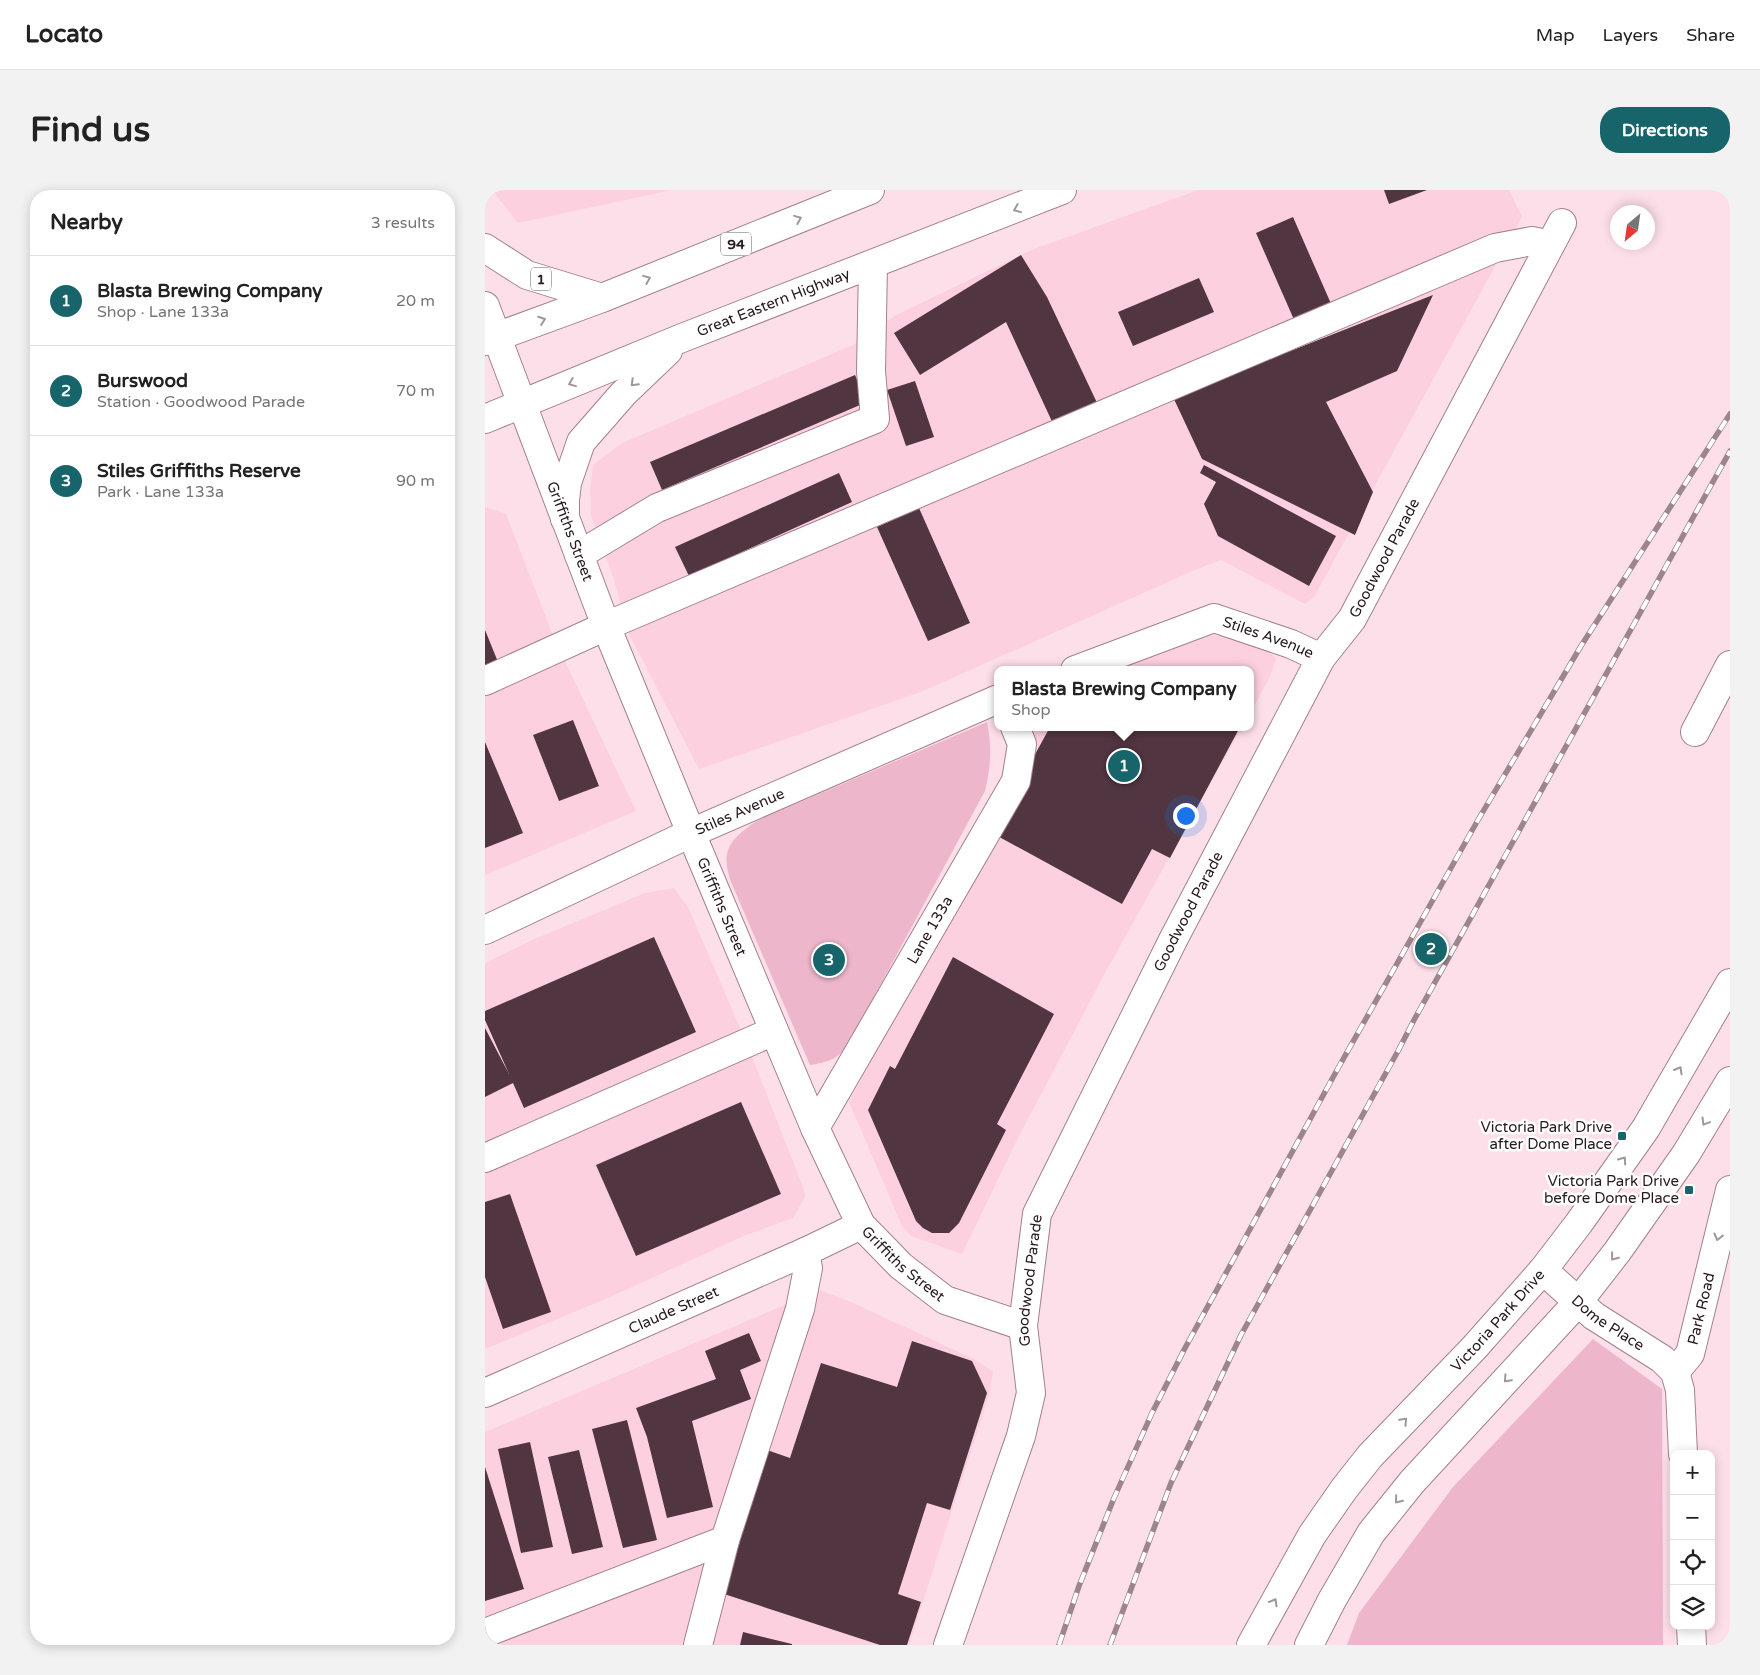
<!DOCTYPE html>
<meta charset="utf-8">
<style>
body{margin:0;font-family:"Varela Round",sans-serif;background:#f2f2f2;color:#222}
.controls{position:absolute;right:15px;bottom:15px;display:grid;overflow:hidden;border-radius:10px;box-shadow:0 2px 12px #0003}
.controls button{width:45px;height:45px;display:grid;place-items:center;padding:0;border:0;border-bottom:1px solid #e0e0e0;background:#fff;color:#222;font:25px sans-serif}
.compass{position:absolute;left:1125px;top:15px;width:45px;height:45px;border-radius:50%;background:#fff;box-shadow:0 2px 12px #0003;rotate:209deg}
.you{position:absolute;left:700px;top:625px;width:18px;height:18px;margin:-12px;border:4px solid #fff;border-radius:50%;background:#1a73e8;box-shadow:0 0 0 8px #1a73e833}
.badge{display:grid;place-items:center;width:32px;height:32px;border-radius:50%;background:#17656b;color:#fff;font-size:16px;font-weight:700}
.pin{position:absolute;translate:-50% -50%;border:2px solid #fff;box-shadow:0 1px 5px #0006}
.popup{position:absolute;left:509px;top:476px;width:260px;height:65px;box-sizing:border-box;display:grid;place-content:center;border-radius:10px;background:#fff;filter:drop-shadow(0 1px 4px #0005);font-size:16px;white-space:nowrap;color:#767676}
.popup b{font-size:19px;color:#222}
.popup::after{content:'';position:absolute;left:50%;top:100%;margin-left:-10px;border:10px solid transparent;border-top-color:#fff}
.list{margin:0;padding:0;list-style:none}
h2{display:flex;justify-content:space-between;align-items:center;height:65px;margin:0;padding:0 20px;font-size:21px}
h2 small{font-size:16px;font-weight:400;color:#767676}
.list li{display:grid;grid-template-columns:32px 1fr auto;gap:15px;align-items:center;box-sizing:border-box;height:90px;padding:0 20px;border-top:1px solid #e0e0e0}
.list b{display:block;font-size:19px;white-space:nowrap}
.list p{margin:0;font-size:16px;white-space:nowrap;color:#767676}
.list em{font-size:16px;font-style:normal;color:#767676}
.icon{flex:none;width:28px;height:28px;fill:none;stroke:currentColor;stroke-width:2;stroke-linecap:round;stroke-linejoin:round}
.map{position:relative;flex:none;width:1245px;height:1455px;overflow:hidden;border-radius:20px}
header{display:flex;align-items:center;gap:30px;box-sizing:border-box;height:70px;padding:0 25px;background:#fff;border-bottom:1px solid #e0e0e0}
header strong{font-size:24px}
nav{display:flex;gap:28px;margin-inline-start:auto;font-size:18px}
.intro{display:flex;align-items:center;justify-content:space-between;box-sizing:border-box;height:120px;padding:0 30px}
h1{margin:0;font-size:35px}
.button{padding:12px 22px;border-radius:20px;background:#17656b;color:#fff;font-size:18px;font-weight:700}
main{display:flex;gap:30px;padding:0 30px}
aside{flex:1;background:#fff;border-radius:20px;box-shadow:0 2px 12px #0003}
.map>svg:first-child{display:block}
.built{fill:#fdd0e0}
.green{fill:#eeb6cb}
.building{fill:#513540}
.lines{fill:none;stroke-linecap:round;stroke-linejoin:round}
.minor-casing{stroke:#a3818d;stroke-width:30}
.highway-casing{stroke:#a3818d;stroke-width:30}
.minor{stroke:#fff;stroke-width:28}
.highway{stroke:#fff;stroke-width:28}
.rail-casing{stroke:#9c858d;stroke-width:5.5}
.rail{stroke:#fff;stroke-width:4;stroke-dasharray:11;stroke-linecap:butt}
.oneway{stroke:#9e989a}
.poi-dot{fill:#17656b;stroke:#fff;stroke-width:2}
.labels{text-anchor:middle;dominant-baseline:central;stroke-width:5;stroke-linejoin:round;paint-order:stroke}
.shield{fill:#fff;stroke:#685f62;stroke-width:1}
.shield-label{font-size:14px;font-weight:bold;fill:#271a1f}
.street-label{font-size:15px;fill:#271a1f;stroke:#fff}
.poi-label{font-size:15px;fill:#271a1f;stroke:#fff;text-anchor:end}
</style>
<header>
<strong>Locato</strong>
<nav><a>Map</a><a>Layers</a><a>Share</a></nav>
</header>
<div class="intro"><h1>Find us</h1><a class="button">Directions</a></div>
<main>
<aside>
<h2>Nearby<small>3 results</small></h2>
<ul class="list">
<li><span class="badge">1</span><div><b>Blasta Brewing Company</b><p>Shop · Lane 133a</p></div><em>20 m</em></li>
<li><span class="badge">2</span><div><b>Burswood</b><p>Station · Goodwood Parade</p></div><em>70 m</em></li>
<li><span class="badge">3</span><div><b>Stiles Griffiths Reserve</b><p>Park · Lane 133a</p></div><em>90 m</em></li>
</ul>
</aside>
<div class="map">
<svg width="1245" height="1455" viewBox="0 0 1245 1455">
<rect width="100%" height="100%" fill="#fddfe9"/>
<g class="built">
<polygon points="7,0 187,0 33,33"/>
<polygon points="713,0 1024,0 1037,27 829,407 820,414 736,370 710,380 436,502 214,579 145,446 127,384 106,326 105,300 108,275 137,253 368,155 411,125 546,60"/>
<polygon points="0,317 21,324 69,448 151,621 0,685"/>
<polygon points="708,446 740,446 785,463 791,468 785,487 765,523 765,480 622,480"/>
<polygon points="544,537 757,537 620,783 533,948 477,1064 426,1046 417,1036 364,912 546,569"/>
<polygon points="189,698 204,719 264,859 321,1005 308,1028 261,1045 123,1108 0,1159 0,773 47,750 160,703"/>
<polygon points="335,1100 366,1112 491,1170 508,1182 504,1205 424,1455 0,1455 0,1242"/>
</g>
<g class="green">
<path d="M502 532C507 559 506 574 500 601L363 855C351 870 343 872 325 875L246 692C234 658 247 648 273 630Z"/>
<polygon points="1108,1149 1177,1199 1178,1455 862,1455 874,1423 968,1297"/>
</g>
<g class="building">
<polygon points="899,0 942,0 904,14"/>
<polygon points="808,27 847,116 810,132 771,43"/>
<polygon points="536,65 562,107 614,217 570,238 521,132 435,185 409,143"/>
<polygon points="714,88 729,122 648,156 633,122"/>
<polygon points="948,105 912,181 841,212 888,302 870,345 717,269 688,207"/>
<polygon points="370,185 382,212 177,300 165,272"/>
<polygon points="430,191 449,247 421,256 402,200"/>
<polygon points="719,275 851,346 824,396 733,346 719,314 731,292 715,283"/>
<polygon points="354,283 367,312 204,386 190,357"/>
<polygon points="434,318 485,433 443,451 392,337"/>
<polygon points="0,440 13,472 0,478"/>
<polygon points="88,530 114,596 74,611 48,545"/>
<polygon points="565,537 755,537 685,668 667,659 637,714 507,643"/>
<polygon points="0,552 38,643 0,658"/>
<polygon points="169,747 211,842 39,918 28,893 0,907 0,838 24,884 0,830 0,821"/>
<polygon points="468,767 569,824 512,934 521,940 474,1033 464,1043 447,1043 438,1038 431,1031 383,920 405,876 410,879"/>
<polygon points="256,912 296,1004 151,1066 111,975"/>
<polygon points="25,1004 66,1122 18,1139 0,1087 0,1012"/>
<polygon points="264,1143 276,1171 255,1180 266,1209 207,1231 228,1317 182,1328 162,1247 151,1218 231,1189 220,1161"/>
<polygon points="427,1151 487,1171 502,1203 465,1320 442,1313 413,1404 436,1412 422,1455 395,1455 236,1403 282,1260 305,1268 336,1173 412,1197"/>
<polygon points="142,1230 172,1350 138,1358 107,1239"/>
<polygon points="45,1252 68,1357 36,1363 13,1259"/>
<polygon points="94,1260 118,1357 87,1364 63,1267"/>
<polygon points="0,1277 39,1399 0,1411"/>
<polygon points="258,1442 307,1454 307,1455 255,1455"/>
</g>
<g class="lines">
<defs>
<g id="minor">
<path id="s1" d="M37 214 121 436 206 643 330 938 376 1035 416 1076 460 1110 538 1136"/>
<polyline points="94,365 172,318 390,229 386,181 388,75"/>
<path id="s2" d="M590 480 729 428 806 454 836 468"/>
<polyline points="0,491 121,436 1010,58 1047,51 1065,55"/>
<polyline points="1210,542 1245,475"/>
<path id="s3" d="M0 740 206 643 513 509"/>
<path id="s4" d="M330 938 531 591 537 554 530 537"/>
<polyline points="0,968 289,841"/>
<path id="s5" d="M1058 1080 1109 1126 1177 1169 1190 1182 1195 1200 1198 1264"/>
<path id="s6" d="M1190 1182 1205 1164 1245 1000"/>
<path id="s7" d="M0 1203 320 1062 376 1035"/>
<polyline points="1206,1436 1207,1455"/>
<polyline points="0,1443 240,1350"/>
<polyline points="213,1455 240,1350 315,1119 323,1078 320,1062"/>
<path id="s8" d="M463 1455 536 1246 546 1203 538 1136 552 1024 688 750 836 468 867 429 1077 33"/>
<path id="s9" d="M766 1455 827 1345 859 1299 885 1266 989 1158 1058 1080 1094 1033 1161 938 1245 793"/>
<polyline points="824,1455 847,1410 886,1343 927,1292 1093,1112 1132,1062 1201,964 1245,891"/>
</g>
<g id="highway">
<polyline points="0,58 42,85 117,108"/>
<polyline points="0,116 37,214"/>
<polyline points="0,151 117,108 385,0"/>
<path id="s10" d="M0 229 197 148 577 0"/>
<polyline points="80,329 80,310 82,293 96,252 138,204 183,161"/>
</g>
</defs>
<use href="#minor" class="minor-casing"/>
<use href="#highway" class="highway-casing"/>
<use href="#minor" class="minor"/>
<use href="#highway" class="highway"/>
<defs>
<g id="rail">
<polyline points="574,1455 594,1396 629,1308 667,1223 700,1158 852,880 993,630 1096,456 1245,224"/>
<polyline points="625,1455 686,1293 756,1145 913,861 929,830 1245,261"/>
</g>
</defs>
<use href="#rail" class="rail-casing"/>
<use href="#rail" class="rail"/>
</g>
<defs><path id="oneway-chevron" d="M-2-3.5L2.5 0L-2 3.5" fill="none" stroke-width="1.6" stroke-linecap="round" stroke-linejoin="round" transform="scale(1.25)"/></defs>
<g class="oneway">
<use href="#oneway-chevron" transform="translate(532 19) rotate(158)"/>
<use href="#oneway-chevron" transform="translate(313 29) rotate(-22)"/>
<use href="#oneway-chevron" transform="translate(162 89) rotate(-22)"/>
<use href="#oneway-chevron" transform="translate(57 130) rotate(-20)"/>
<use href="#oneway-chevron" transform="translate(87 193) rotate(158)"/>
<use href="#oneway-chevron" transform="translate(149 193) rotate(135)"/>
<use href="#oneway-chevron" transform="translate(1194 880) rotate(-60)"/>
<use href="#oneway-chevron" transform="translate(1220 932) rotate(121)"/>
<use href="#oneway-chevron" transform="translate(1138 970) rotate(-55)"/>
<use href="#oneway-chevron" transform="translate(1233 1047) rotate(104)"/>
<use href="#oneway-chevron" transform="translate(1129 1067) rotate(128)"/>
<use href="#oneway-chevron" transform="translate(1022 1189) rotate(133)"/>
<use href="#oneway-chevron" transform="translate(919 1231) rotate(-46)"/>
<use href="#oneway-chevron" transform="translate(913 1310) rotate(129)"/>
<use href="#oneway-chevron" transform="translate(789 1412) rotate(-60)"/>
</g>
<g class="poi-dot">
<rect x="1132" y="941" width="10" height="10" rx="2.5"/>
<rect x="1199" y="995" width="10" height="10" rx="2.5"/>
</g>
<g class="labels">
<g class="shield">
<rect x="236" y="42.5" width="30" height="23" rx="4"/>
<rect x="46" y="77.5" width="20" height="23" rx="4"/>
</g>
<g class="shield-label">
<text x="251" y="54">94</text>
<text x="56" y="89">1</text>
</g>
<g class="street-label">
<text stroke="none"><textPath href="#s10" startOffset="311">Great Eastern Highway</textPath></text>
<text stroke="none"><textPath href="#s1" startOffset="136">Griffiths Street</textPath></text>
<text stroke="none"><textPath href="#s8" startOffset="1189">Goodwood Parade</textPath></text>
<text stroke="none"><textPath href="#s2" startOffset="206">Stiles Avenue</textPath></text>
<text stroke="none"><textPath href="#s3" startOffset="281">Stiles Avenue</textPath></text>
<text stroke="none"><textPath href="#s1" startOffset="541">Griffiths Street</textPath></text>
<text stroke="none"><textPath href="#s8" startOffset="784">Goodwood Parade</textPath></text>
<text stroke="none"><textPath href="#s4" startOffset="229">Lane 133a</textPath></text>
<text stroke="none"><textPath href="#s1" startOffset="946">Griffiths Street</textPath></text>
<text stroke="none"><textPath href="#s8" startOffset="379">Goodwood Parade</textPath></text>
<text stroke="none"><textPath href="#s6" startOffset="70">Park Road</textPath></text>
<text stroke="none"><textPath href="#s7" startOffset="206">Claude Street</textPath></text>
<text stroke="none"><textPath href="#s9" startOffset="410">Victoria Park Drive</textPath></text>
<text stroke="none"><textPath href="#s5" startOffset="84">Dome Place</textPath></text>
</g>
<g class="poi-label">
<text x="1127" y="937">Victoria Park Drive<tspan x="1127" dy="17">after Dome Place</tspan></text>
<text x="1194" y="991">Victoria Park Drive<tspan x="1194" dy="17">before Dome Place</tspan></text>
</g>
</g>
</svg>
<div class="controls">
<button>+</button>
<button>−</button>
<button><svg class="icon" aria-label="locate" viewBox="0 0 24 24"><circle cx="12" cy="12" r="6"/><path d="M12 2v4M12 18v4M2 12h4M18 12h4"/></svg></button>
<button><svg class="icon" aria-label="layers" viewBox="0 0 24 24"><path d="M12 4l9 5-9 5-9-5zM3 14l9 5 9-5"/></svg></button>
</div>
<svg class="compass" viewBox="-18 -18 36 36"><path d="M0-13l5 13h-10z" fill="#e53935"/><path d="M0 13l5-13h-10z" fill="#767676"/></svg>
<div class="you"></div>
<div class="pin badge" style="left:639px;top:576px">1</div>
<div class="popup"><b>Blasta Brewing Company</b>Shop</div>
<div class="pin badge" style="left:946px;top:759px">2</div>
<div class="pin badge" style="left:344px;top:770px">3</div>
</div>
</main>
